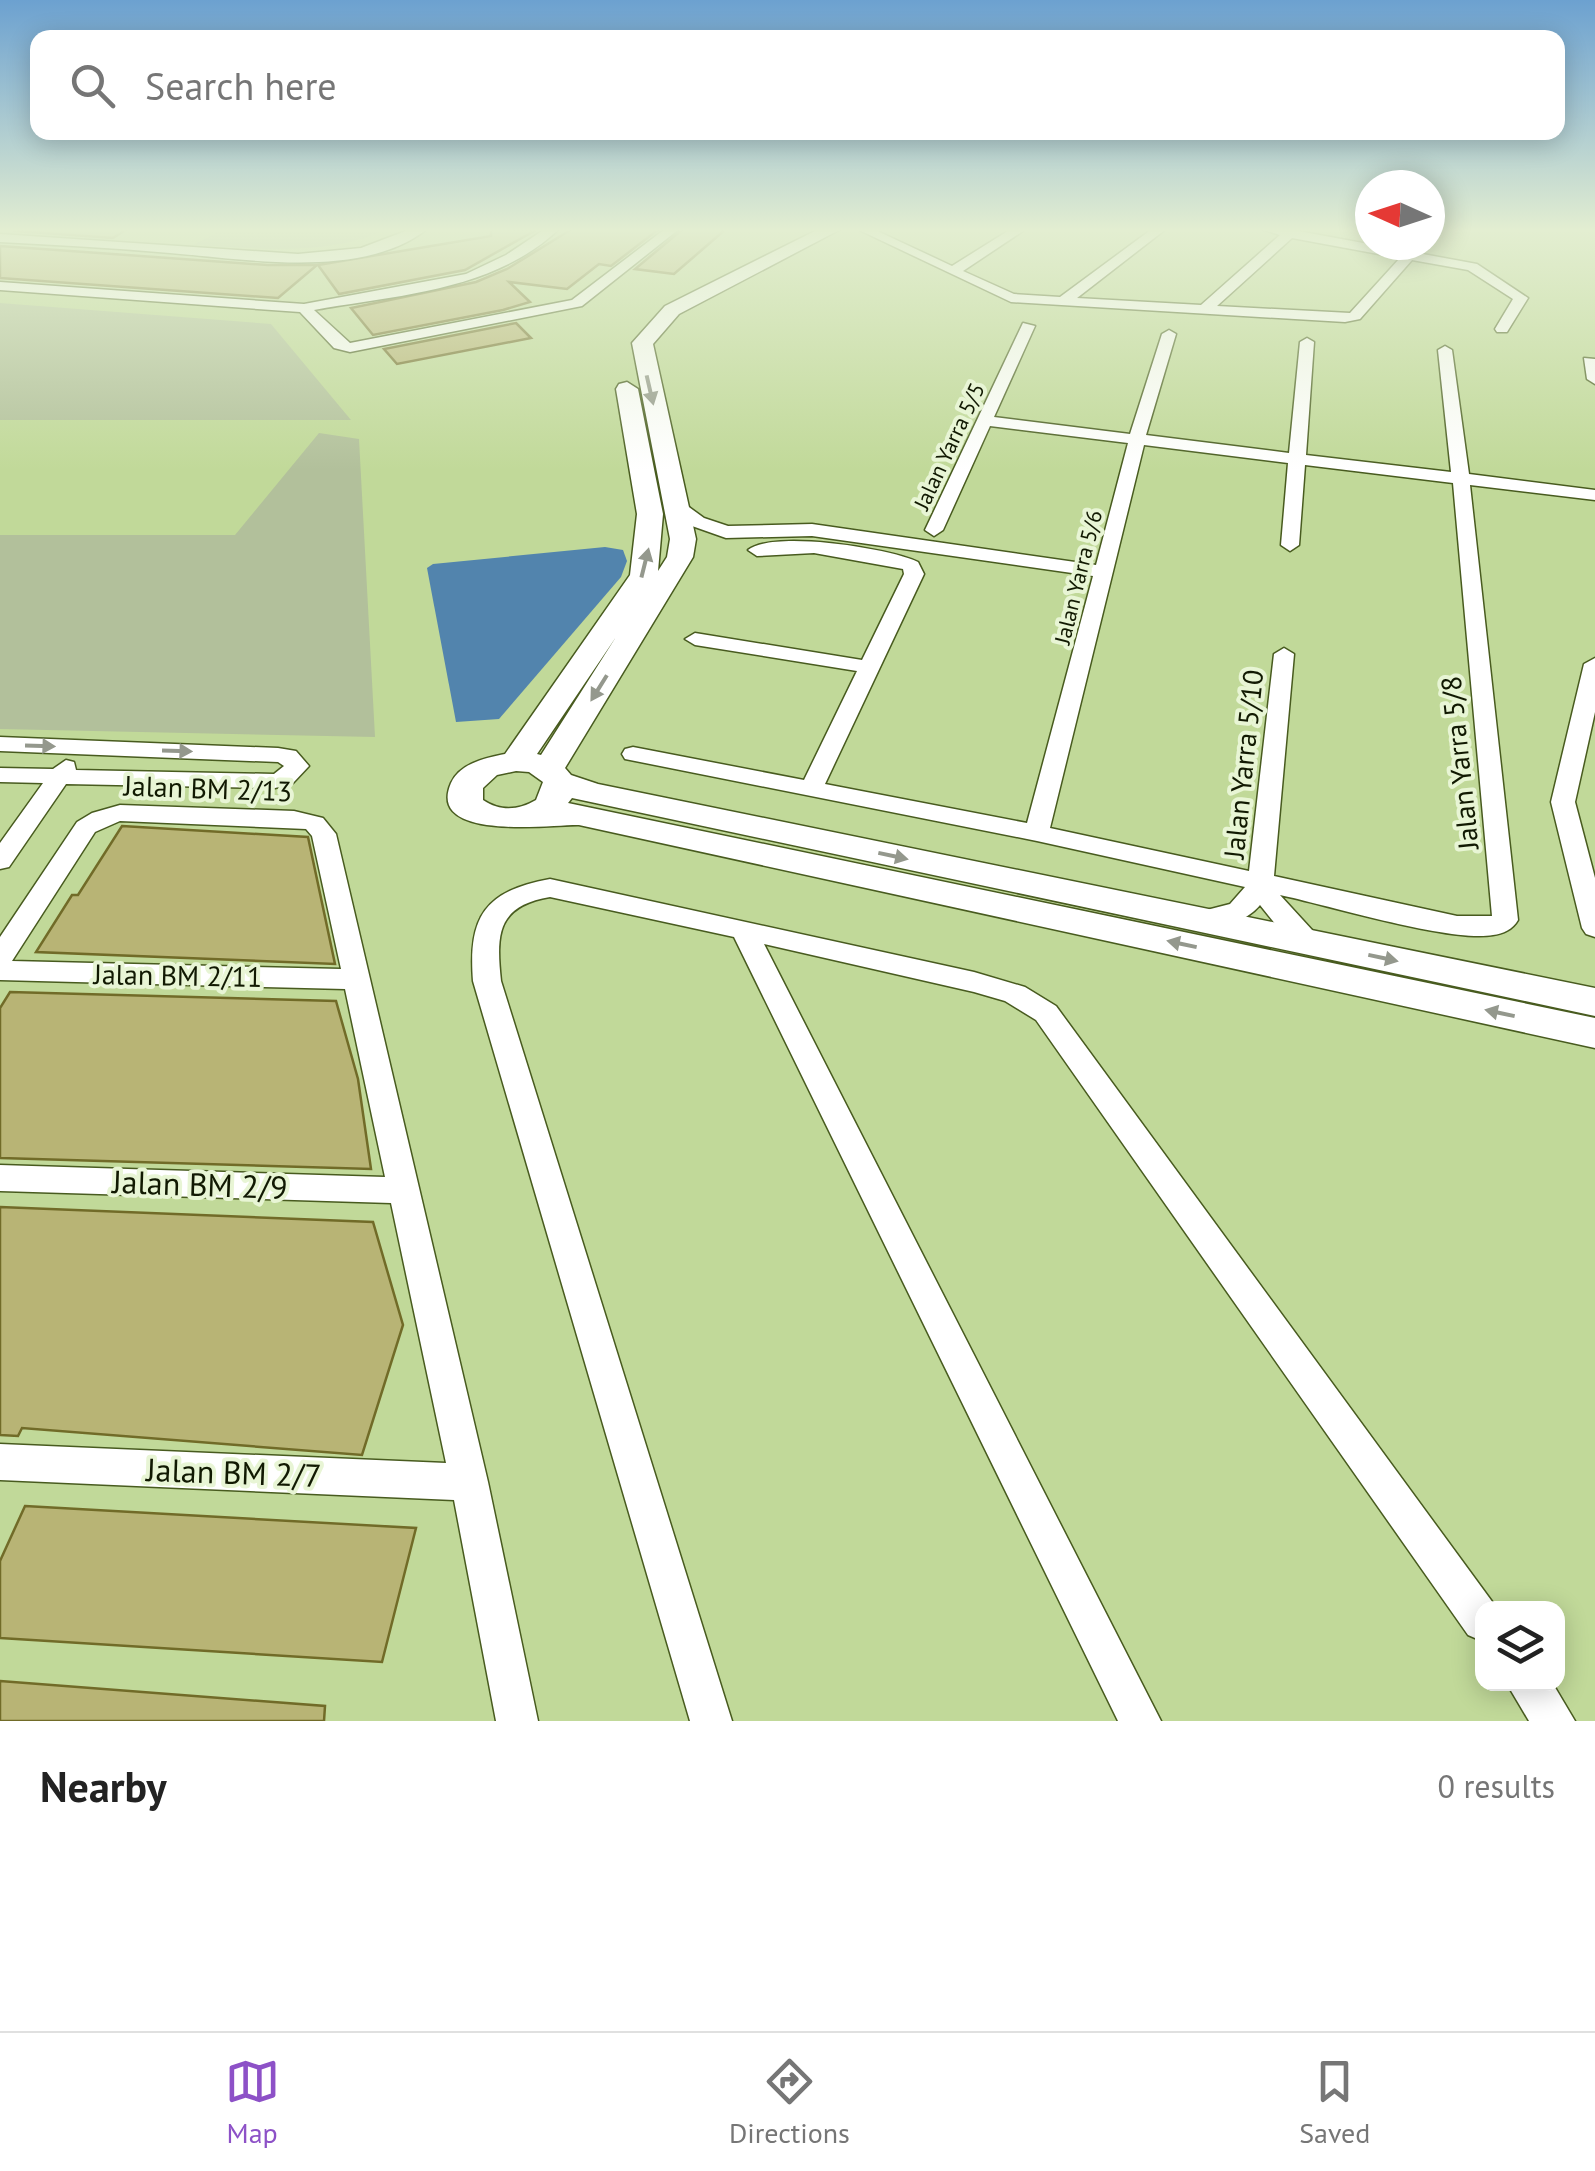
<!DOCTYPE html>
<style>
body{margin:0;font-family:"PT Sans",sans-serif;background:#f6f6f6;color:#222}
.controls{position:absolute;right:30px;bottom:30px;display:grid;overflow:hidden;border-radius:20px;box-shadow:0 5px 25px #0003}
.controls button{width:90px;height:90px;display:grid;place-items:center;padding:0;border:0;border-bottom:2px solid #e0e0e0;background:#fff;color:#222;font:50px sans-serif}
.compass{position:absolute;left:1355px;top:170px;width:90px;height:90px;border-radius:50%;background:#fff;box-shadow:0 5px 25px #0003;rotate:273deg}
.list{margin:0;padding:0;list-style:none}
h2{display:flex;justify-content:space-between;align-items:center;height:130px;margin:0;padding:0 40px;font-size:42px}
h2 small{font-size:32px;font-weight:400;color:#767676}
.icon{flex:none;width:55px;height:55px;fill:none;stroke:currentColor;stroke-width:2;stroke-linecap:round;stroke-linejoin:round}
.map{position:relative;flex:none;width:1595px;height:1721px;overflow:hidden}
.search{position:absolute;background:#fff;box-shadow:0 5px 25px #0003;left:30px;right:30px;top:30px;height:110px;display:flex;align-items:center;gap:25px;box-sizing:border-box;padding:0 35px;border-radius:20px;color:#767676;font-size:38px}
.sheet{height:310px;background:#fff}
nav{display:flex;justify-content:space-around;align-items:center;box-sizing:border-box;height:140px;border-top:2px solid #e0e0e0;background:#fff;font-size:28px;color:#767676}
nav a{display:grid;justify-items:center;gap:5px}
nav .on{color:#8d51c7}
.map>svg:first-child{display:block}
.green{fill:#b2c09b}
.water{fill:#5284ad}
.building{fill:#b8b475;stroke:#716b28;stroke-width:2.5}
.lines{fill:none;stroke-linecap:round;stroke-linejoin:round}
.street-casing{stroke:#485b1f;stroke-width:3}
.secondary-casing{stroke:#485b1f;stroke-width:3}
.street{fill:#fff;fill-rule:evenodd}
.secondary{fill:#fff;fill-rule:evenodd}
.oneway{fill:#94988d}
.labels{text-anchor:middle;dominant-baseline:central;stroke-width:8;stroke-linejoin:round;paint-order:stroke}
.far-street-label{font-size:22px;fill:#111902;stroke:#e8f5d5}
.street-label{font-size:28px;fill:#111902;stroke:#e8f5d5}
.near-street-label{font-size:32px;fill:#111902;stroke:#e8f5d5}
</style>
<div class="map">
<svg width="1595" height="1721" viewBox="0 0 1595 1721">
<rect width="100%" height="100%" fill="#c1d999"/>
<g class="green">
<path d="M224 229H387C329 257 256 248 193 245Z"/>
<polygon points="0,303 271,324 351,420 0,420"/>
<polygon points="319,433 359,439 375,737 0,729 0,535 235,535"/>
</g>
<polygon class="water" points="605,547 623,550 627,561 621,577 499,719 456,722 427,568 433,564"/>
<g class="building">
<polygon points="20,229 127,229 113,238 16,231"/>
<polygon points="491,229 536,230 465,270 339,294 318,265 491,236"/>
<polygon points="572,229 659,229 611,266 599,264 567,289 509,282 530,302 503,310 373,335 351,308 476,282 507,269"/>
<polygon points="683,229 726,229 674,274 635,269"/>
<polygon points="0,246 268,265 317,265 278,298 0,278"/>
<polygon points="516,323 531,338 397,364 384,349"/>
<polygon points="122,826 308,837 335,964 36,952 72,895 78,895"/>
<polygon points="10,992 336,1001 358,1079 371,1169 0,1158 0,1008"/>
<polygon points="0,1207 373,1222 403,1325 362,1455 22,1428 18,1436 0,1435"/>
<polygon points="25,1506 416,1528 382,1662 0,1638 0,1561"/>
<polygon points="0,1681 325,1706 324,1721 0,1721"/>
</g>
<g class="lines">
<defs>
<g id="street">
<path d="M411 229H427C363 280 246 259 170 253 114 248 57 245 0 242V234L298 254 361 248Z"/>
<path d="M545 229H559C494 291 398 295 314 310L350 343 572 300 665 229H679L582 306 350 352 334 348 300 312 0 290V282L304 304 466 274 506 255Z"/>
<path d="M857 229H873L952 266 1011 229H1026L963 271 1014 294 1060 297 1152 229H1166L1077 298 1201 305 1280 235 1261 229H1287L1477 264 1528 298 1507 332H1497L1495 329 1513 299 1468 270 1412 260 1360 319 1345 322 1011 302ZM1292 238 1400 258 1350 313 1217 306Z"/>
<path d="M1023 323 1035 326 994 417 1130 434 1162 334 1169 330 1176 334 1146 435 1289 453 1300 342 1307 338 1314 342 1306 455 1451 472 1438 350 1445 346 1452 350 1469 474 1595 490V500L1470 485 1518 920C1513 929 1503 934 1493 935 1452 943 1327 905 1280 895L1324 943 1320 950 1311 952 1285 936 1260 905C1246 922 1217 932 1195 925L1191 919 1195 913 1230 904 1245 887 1037 841 625 759 622 754 625 749 633 747 804 780 857 671 695 645 685 639 695 633 862 660 904 574 903 569 814 553 757 556 748 550C772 530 889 548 918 562L924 574 825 784 1027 823 1093 576 812 536 726 538 692 526 667 506 670 502H682L704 518 728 526 812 524 1096 565 1128 443 990 426 943 530 934 536 925 530ZM1144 445 1288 463 1281 545 1290 551 1299 545 1305 465 1453 483 1492 916H1457L1274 876 1294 654 1284 648 1274 654 1249 871 1050 828Z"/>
<polygon points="1584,358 1595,359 1595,384 1587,379"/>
<polygon points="1595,658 1595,712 1575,802 1595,878 1595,937 1586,934 1582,928 1551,802 1584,664"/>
<polygon points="0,737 278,748 296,751 309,766 293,783 275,788 66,784 9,867 0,869 0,843 43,783 0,782 0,768 53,769 66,760 74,762 76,770 274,774 284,766 278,762 0,751"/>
<path d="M120 805 294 811 323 818 336 834 488 1482 538 1721H496L454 1500 0 1480V1444L446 1463 391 1203 0 1191V1165L385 1177 345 989 0 980V937L77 822 92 813ZM120 821 306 829 312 836 341 969 12 961 95 832Z"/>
<path d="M550 879 974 972 1025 987 1056 1006 1496 1607 1482 1608V1641L1468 1635 1036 1020 1005 1001 974 992 764 944 1161 1721H1118L734 937 550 897C497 906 496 934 501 981L732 1721H690L473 981C468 916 485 891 550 879Z"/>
<polygon points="1507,1684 1553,1684 1575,1721 1529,1721"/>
</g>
<path id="secondary" d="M819 229H841L679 314 653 344 696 539 693 557 565 768 571 775 598 784 1595 988V1016L572 798 568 803 1595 1018V1048L579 825C555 824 425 843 451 783 460 763 486 758 505 754L630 575 637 514 616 389 619 384 627 382 638 389 663 514 658 571 667 557 670 539 632 343 665 306ZM616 637 541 755 537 754ZM516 771 529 772 543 782 536 800C519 810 501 812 483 800V788L497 775Z"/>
</defs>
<use href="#street" class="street-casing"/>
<use href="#secondary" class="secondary-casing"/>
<use href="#street" class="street"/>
<use href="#secondary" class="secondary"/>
</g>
<defs><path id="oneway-solid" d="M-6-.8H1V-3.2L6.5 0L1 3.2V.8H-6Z" transform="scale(2.5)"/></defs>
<g class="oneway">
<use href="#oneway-solid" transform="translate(650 390) rotate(77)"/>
<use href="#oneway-solid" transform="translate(645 563) rotate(-76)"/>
<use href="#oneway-solid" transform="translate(599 688) rotate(122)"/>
<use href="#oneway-solid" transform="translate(40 746) rotate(2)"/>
<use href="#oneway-solid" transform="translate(177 751) rotate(2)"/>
<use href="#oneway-solid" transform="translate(893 856) rotate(12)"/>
<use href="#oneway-solid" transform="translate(1182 944) rotate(-168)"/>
<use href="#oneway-solid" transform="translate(1383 958) rotate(12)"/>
<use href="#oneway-solid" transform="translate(1500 1013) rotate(-168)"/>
</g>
<linearGradient id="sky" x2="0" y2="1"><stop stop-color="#6ca1d0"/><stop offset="0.49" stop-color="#e3eed1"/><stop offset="1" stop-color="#e3eed1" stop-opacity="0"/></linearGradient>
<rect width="1595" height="470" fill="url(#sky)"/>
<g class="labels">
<g class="far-street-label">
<text transform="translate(949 446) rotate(-65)">Jalan Yarra 5/5</text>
<text transform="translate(1078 577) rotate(-76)">Jalan Yarra 5/6</text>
</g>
<g class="street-label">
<text transform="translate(1459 763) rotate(-96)">Jalan Yarra 5/8</text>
<text transform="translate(1243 764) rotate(-84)">Jalan Yarra 5/10</text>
<text transform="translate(208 788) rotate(2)">Jalan BM 2/13</text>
<text transform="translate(178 975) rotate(1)">Jalan BM 2/11</text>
</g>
<g class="near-street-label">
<text transform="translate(200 1184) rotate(2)">Jalan BM 2/9</text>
<text transform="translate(234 1472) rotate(2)">Jalan BM 2/7</text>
</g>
</g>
</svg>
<div class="controls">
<button><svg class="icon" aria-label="layers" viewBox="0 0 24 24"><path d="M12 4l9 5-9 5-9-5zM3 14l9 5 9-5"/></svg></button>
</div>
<svg class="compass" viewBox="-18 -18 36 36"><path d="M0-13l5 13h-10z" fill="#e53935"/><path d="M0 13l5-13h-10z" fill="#767676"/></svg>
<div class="search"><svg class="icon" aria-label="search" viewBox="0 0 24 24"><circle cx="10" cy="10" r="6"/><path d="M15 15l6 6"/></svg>Search here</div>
</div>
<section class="sheet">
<h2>Nearby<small>0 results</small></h2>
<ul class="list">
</ul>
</section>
<nav>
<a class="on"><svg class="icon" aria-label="map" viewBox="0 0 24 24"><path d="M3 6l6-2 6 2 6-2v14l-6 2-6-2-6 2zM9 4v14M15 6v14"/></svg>Map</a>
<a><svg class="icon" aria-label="directions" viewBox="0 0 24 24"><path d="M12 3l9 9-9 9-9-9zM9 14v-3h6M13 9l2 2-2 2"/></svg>Directions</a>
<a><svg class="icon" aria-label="saved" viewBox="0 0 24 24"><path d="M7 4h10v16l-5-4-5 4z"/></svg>Saved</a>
</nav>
